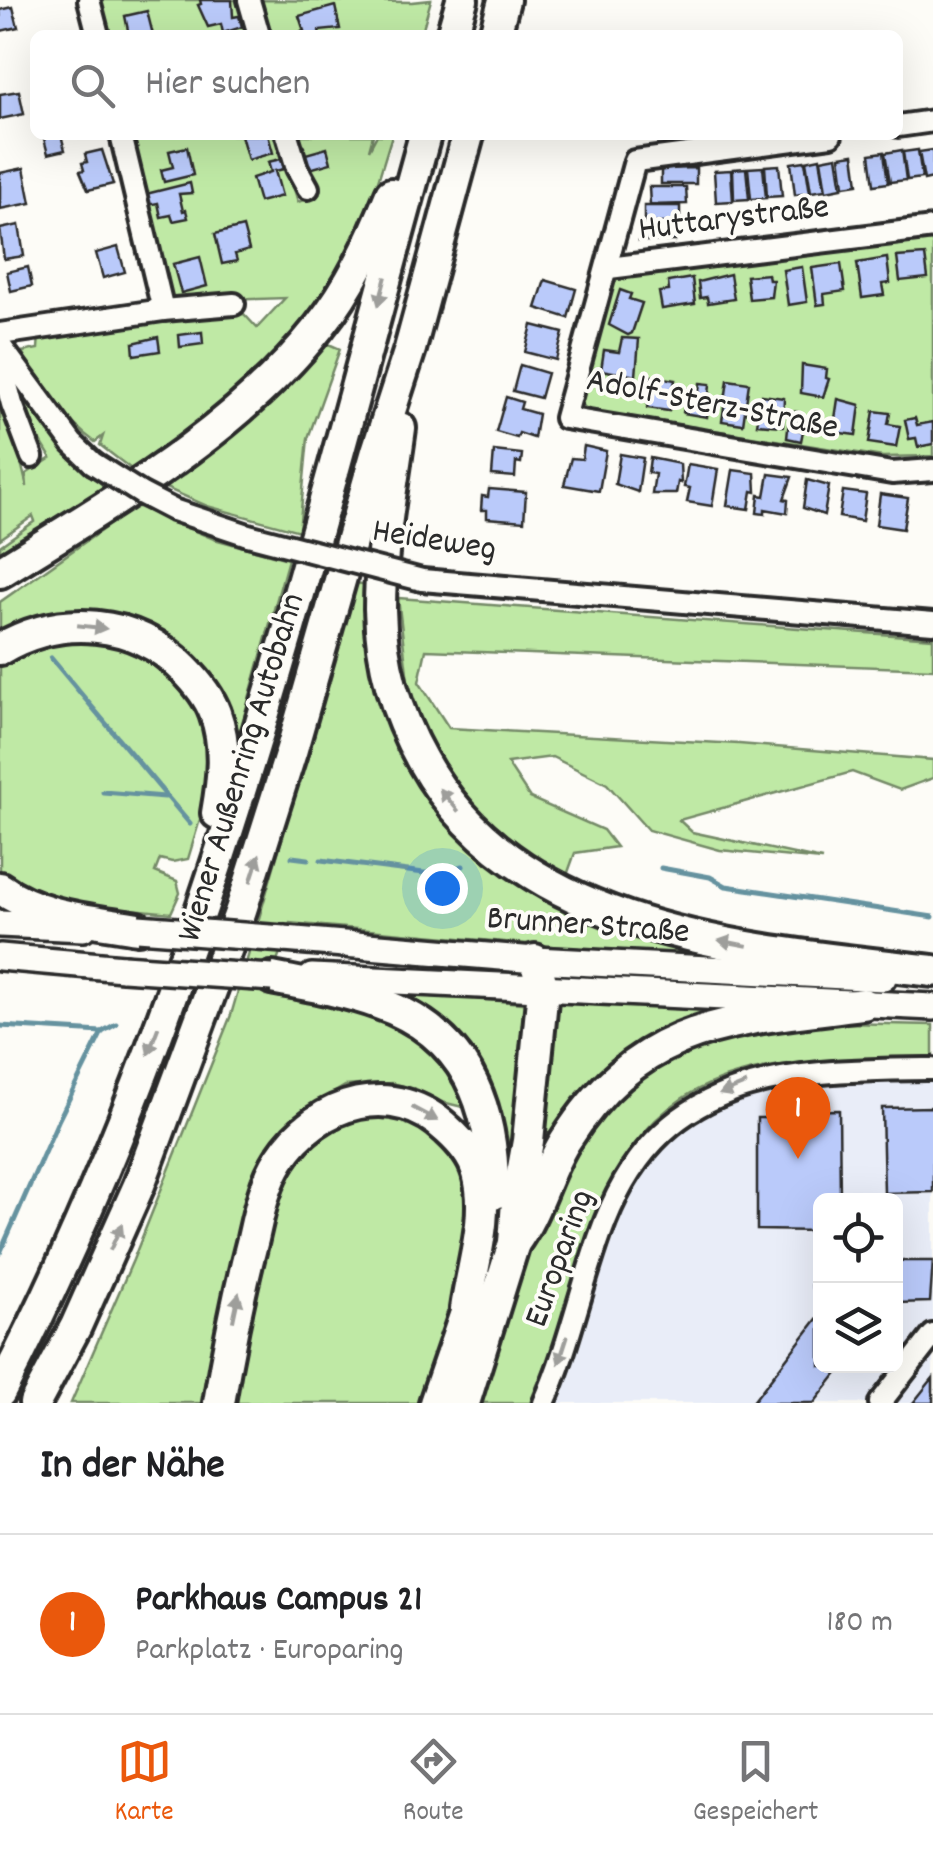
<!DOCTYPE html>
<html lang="de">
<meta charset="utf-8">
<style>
body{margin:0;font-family:Dekko,sans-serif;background:#f2f2f2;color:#202124}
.controls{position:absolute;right:30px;bottom:30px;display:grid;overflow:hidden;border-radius:15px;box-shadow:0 10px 40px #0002}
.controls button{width:90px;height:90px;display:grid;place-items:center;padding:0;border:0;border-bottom:2px solid #e0e0e0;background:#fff;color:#202124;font:50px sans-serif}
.you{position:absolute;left:442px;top:888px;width:35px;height:35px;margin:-25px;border:8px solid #fff;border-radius:50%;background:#1a73e8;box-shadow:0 0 0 15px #1a73e833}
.badge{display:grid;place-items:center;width:65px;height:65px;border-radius:50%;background:#ea580c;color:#fff;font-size:32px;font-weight:700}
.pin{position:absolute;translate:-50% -82px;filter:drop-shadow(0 2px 5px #0008)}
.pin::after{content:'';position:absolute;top:52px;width:35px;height:30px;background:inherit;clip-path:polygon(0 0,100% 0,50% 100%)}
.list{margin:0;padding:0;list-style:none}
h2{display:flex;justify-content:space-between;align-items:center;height:130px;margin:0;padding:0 40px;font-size:42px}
h2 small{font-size:32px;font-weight:400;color:#757577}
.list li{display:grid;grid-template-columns:65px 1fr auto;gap:30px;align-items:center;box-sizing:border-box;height:180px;padding:0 40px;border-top:2px solid #e0e0e0}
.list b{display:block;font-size:38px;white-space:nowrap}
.list p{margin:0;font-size:32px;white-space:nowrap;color:#757577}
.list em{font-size:32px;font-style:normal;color:#757577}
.icon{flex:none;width:55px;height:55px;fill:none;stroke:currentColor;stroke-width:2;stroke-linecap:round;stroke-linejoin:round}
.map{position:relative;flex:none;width:933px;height:1403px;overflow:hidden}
.search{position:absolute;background:#fff;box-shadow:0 10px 40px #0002;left:30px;right:30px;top:30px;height:110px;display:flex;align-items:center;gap:25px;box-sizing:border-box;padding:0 35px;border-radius:15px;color:#757577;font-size:38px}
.sheet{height:310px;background:#fff}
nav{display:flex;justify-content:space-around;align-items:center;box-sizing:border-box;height:140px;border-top:2px solid #e0e0e0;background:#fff;font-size:28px;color:#757577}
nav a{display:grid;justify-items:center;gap:5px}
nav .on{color:#ea580c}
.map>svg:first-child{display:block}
.built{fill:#e9edf8;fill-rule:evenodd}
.green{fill:#bfe9a5;stroke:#758a68;stroke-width:2.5}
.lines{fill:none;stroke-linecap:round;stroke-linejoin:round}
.stream{stroke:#65929f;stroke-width:5}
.building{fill:#bacafa;stroke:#2b2b2b;stroke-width:2.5}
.minor-casing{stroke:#2b2b2b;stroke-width:28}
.major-casing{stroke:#2b2b2b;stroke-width:32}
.highway-casing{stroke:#2b2b2b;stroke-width:38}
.minor{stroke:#fdfcf7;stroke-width:20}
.major{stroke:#fdfcf7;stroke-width:25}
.highway{stroke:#fdfcf7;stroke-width:30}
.minor-bridge-casing{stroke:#2b2b2b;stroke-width:28;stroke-linecap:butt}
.major-bridge-casing{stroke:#2b2b2b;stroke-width:32;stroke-linecap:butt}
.minor-bridge{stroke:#fdfcf7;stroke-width:20}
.major-bridge{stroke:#fdfcf7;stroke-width:25}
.oneway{fill:#9e9e9b}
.labels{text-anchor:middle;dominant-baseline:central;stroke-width:8;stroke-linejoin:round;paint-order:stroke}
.street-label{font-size:35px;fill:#2b2b2b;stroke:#fdfcf7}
</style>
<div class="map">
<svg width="933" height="1403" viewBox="0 0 933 1403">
<rect width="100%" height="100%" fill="#fdfcf7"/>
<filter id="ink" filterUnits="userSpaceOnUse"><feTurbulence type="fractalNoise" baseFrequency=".01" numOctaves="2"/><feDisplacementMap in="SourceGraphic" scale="20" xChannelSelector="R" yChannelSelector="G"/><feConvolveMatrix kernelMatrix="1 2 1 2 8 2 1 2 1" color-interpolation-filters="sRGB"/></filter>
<g filter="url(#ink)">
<path class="built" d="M933 1059V1403H530L561 1325 602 1198 627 1154 656 1122 699 1089 728 1076 760 1068ZM820 1200H896V1366H820Z"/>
<g class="green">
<polygon points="98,0 239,0 249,35 106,35"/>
<polygon points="257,0 412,2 431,0 421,35 267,35"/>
<path d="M129 135H278L298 202 319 194 306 170 296 135H373L369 150 377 135H392L357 249 319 312 253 385 135 472 100 445 103 436 95 442C63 419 42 387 22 352L38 349 39 335 244 314 257 328 285 298 168 302Z"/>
<polygon points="933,238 933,456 883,457 587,410 573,393 612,280"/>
<polygon points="324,342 340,349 308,438 299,531 207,506 161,486 250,421"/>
<polygon points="0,376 27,487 26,474 51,458 17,401 16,389 59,445 108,490 0,558 0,546 35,521 33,516 0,539"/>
<polygon points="136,506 214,539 288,559 236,745 151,632 0,636 0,602"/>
<path d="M356 583 368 585V642L493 857 776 960 641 954 290 923 266 995C333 1000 418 1009 457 1072 464 1082 467 1097 471 1109L442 1102 418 1090 392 1083 345 1086 300 1113 265 1157 206 1403H71L133 1260 231 1015Z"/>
<polygon points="398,598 933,638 933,669 426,650 419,682 449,728 739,744 933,760 933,778 900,790 852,772 679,820 692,832 822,860 720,850 648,830 607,784 552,757 507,763 530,798 603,830 616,847 575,853 566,878 525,856 482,816 433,748 409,690"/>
<polygon points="73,637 140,649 181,678 207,716 209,790 188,859 172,862 160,859 155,872 177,881 180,893 171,913 42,900 0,877 0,663 8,655"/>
<polygon points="391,991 532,1004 515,1172 485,1305 477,1304 499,1201 494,1113 394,999"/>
<polygon points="558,1001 736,1007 683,1028 538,1175 552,1007"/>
<path d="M794 1022 933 1025V1059C876 1061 814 1057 758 1069 617 1097 601 1211 561 1325 552 1351 540 1377 530 1403H476L537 1219 574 1140 658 1058Z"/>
<polygon points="401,1110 458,1149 474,1227 459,1299 423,1403 228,1403 244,1309 286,1167 333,1117"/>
</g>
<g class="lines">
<g class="stream">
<polyline points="51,658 190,824"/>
<polyline points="103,792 165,797"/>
<polyline points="292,857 308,859"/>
<polyline points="321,860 432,874 463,866"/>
<polyline points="661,868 710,877 726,886 933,917"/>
<polyline points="0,1026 102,1032 116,1024"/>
<polyline points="0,1253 58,1121 102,1032"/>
</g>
</g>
<g class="building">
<polygon points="200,0 232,0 233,17 239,16 242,27 223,33 221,24 208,27 198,5 201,4"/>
<polygon points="335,6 340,29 319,31 320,35 291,35 304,31 299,16"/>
<polygon points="13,7 18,27 1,31 0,10"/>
<polygon points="147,11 153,35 129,35 125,16"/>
<polygon points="19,91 24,114 0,119 0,94"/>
<polygon points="43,135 61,135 65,150 48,154"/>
<polygon points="241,135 268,135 273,153 248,160"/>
<polygon points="187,147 193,175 164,182 161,170 173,167 169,151"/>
<polygon points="327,148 331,163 306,170 302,155"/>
<polygon points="102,150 113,184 88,190 80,171 84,170 82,163 87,162 85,154"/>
<polygon points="902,150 906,180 890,182 885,153"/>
<polygon points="918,150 922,178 907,180 903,152"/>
<polygon points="933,150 933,178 924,180 919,152"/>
<polygon points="884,152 888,183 874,185 870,154"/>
<polygon points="854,154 858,184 844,186 840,156"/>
<polygon points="837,156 842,188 826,191 821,159"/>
<polygon points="820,158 825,190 811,192 806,161"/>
<polygon points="281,159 284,169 275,171 282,196 259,202 252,178 271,172 268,162"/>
<polygon points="805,161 810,193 795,195 791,163"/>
<polygon points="779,165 782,196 767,197 765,166"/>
<polygon points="763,167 766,198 751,199 748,168"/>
<polygon points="24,168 31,203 0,209 0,173"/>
<polygon points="696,168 696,184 661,184 661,169"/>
<polygon points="746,168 749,199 734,200 733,169"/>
<polygon points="731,170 733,201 716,202 714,171"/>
<polygon points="190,183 192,193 179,194 183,211 186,210 188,218 173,221 171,215 161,217 158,203 148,205 146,194"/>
<polygon points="649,187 686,187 687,204 650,205"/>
<rect x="644" y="206" width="36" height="17"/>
<rect x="639" y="224" width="36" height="17"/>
<polygon points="19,225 24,256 4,259 0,229"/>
<polygon points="243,227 249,250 235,254 237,261 222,264 215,234"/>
<polygon points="118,247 125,272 103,278 96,253"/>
<polygon points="925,255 928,278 900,281 897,257"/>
<polygon points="200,257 207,286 181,293 173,264"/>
<polygon points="887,258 890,283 882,284 884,295 862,298 857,263"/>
<polygon points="841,264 845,291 824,294 825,304 817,305 812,268"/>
<polygon points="28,267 32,286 11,291 7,272"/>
<polygon points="802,267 807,302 788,305 783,270"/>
<polygon points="730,274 734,299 708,303 707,297 700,298 698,282"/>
<polygon points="768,274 769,280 773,280 771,297 749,299 746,276"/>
<polygon points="692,278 695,304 662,309 659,292 669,291 668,282"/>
<polygon points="545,280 576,289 568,318 536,308"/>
<polygon points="620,290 631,294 629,299 642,303 632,333 628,335 609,325"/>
<polygon points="532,325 563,333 556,360 525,352"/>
<polygon points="202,332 203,344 180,347 179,335"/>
<polygon points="158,337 160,351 134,355 133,343"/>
<polygon points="622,338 639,339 636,376 601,370 604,350 619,352"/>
<polygon points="520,365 547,373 540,398 513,391"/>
<polygon points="802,365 827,369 826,378 829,379 823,397 801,393"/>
<polygon points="652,376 675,380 669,411 647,408"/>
<polygon points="728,380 749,383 743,424 722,421"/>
<polygon points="700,383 710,384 707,417 683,413 687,389 699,391"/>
<polygon points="762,395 784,398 783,426 757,424"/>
<polygon points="506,397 522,402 520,409 538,414 534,438 519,433 517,438 496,432"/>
<polygon points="838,399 860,405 856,435 833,432"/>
<polygon points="790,411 798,412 796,429 803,431 801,441 787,438"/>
<polygon points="874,411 890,413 888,424 900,426 896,447 869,443"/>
<polygon points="915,418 917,425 933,422 933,444 918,447 916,438 909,439 905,420"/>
<polygon points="584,446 606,451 599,491 564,485 571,458 582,459"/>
<polygon points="494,451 522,454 521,463 516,462 515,477 492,475"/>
<polygon points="620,454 643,458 638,492 615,484"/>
<polygon points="650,458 680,464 681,483 678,482 676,494 652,494 655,474 648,473"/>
<polygon points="688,464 718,469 712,506 687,502 690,488 684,487"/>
<polygon points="733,470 755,473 756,492 752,491 749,509 727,506"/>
<polygon points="769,474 792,477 784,499 788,500 787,513 765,509 765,514 757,513 759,495 765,496"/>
<polygon points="807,480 829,486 824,515 803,508"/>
<polygon points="489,489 526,492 524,521 487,518 487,510 481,510 482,496 488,497"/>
<polygon points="843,491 866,494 862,521 839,517"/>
<polygon points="880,494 908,498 903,529 876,525"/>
<polygon points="933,1107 933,1192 884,1193 882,1108"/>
<polygon points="839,1110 840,1200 820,1200 819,1231 757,1230 757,1118 779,1118 778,1111"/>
<polygon points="810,1238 820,1238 820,1288 812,1288"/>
<polygon points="896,1261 933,1261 930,1302 896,1303"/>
<polygon points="820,1315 820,1366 843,1366 814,1403 752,1403"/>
<polygon points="933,1378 933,1403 913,1403"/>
</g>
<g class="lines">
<defs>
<g id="minor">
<polyline points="89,0 98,35"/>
<polyline points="249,0 259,35"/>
<polyline points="898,126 933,121"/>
<polyline points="121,135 163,310"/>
<polyline points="287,135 297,168 308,188"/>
<polyline points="831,135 635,161 565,418 892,473 933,470"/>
<polyline points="609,268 933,228"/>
<polyline points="0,334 163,310 234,304"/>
<polyline points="0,345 72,443 93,463"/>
<polyline points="0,359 12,404 32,457"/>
<polyline points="173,510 248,535"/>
<polyline points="422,580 933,623"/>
<path d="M544 1403C568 1349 580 1291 600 1235 658 1070 783 1071 933 1069"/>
<polyline points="880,1403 933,1335"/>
</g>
<g id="major">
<polyline points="0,924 83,928"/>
<polyline points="284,939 535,960 883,978"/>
<polyline points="0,957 123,968"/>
<polyline points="312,977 933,1007"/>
</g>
<g id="highway">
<polyline points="452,35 462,0"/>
<polyline points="495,35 504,0"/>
<path d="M400 428C392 488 380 548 380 609 381 662 396 714 422 760 520 937 755 950 933 971"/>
<path d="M0 572C112 502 235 433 319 327 351 287 372 241 391 194"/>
<path d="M0 649C60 614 134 618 184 669 197 682 209 697 215 713 227 746 223 779 217 813"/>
<path d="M0 888C39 917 92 920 138 928"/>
<path d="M272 978C307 985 344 991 378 1003 467 1033 494 1107 493 1194"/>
<path d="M514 1243C537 1212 545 1173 565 1141 642 1019 734 1021 863 1004"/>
<path d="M0 1392C205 997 307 560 425 135"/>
<polyline points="35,1403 76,1326 139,1185 241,910 292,749 377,451 410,349 468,135"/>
<path d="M219 1403C228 1348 239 1293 253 1239 259 1212 265 1182 280 1159 317 1101 395 1078 448 1130 461 1142 473 1155 478 1173 490 1216 472 1266 466 1309"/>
<polyline points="435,1403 473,1292"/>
<polyline points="464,1403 514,1243 517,1201 528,1141 543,989 535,960"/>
</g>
</defs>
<use href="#minor" class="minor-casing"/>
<use href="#major" class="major-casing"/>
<use href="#highway" class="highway-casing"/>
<use href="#minor" class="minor"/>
<use href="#major" class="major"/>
<use href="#highway" class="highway"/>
<defs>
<g id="minor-bridge">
<polyline points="93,463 142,494 173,510"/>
<polyline points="248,535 422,580"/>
</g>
<g id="major-bridge">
<polyline points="138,928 284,939"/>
<polyline points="123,968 272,978"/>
</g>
</defs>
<use href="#minor-bridge" class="minor-bridge-casing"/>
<use href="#major-bridge" class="major-bridge-casing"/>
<use href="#minor-bridge" class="minor-bridge"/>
<use href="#major-bridge" class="major-bridge"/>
</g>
<defs><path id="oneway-solid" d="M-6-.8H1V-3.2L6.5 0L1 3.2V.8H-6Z" transform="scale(2.5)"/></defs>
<g class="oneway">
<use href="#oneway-solid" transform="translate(382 291) rotate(105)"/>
<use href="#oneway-solid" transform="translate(92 627) rotate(7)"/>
<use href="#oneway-solid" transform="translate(449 800) rotate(-130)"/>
<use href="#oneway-solid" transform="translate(255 868) rotate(-72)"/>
<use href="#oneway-solid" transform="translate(733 943) rotate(-169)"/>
<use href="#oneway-solid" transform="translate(153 1041) rotate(111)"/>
<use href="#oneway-solid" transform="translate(733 1089) rotate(158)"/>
<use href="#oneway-solid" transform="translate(425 1114) rotate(28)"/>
<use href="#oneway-solid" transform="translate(116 1237) rotate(-66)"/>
<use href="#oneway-solid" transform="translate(236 1307) rotate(-78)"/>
<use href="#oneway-solid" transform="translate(563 1350) rotate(108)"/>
</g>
</g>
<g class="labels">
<g class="street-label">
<text transform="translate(734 220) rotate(-7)">Huttarystraße</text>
<text transform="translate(712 406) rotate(11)">Adolf-Sterz-Straße</text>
<text transform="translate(434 542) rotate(9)">Heideweg</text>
<text transform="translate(243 768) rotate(-73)">Wiener Außenring Autobahn</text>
<text transform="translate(588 927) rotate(4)">Brunner Straße</text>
<text transform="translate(561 1259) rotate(-70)">Europaring</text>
</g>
</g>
</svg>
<div class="controls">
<button><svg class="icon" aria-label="locate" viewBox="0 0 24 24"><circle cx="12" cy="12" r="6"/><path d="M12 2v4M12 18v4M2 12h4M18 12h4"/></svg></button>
<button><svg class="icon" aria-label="layers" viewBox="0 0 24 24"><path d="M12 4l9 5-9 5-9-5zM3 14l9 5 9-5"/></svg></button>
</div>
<div class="you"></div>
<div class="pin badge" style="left:798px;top:1159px">1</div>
<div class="search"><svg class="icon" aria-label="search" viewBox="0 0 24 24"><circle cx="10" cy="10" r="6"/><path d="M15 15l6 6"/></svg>Hier suchen</div>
</div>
<section class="sheet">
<h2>In der Nähe<small></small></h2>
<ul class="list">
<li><span class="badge">1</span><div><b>Parkhaus Campus 21</b><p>Parkplatz · Europaring</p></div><em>180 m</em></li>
</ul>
</section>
<nav>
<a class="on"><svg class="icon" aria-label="map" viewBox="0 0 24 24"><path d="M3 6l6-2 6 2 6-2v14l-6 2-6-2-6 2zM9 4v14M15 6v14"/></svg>Karte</a>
<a><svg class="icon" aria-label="directions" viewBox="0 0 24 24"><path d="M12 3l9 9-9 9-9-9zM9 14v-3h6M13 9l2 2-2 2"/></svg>Route</a>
<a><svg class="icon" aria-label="saved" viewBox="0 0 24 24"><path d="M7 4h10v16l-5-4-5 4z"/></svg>Gespeichert</a>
</nav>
